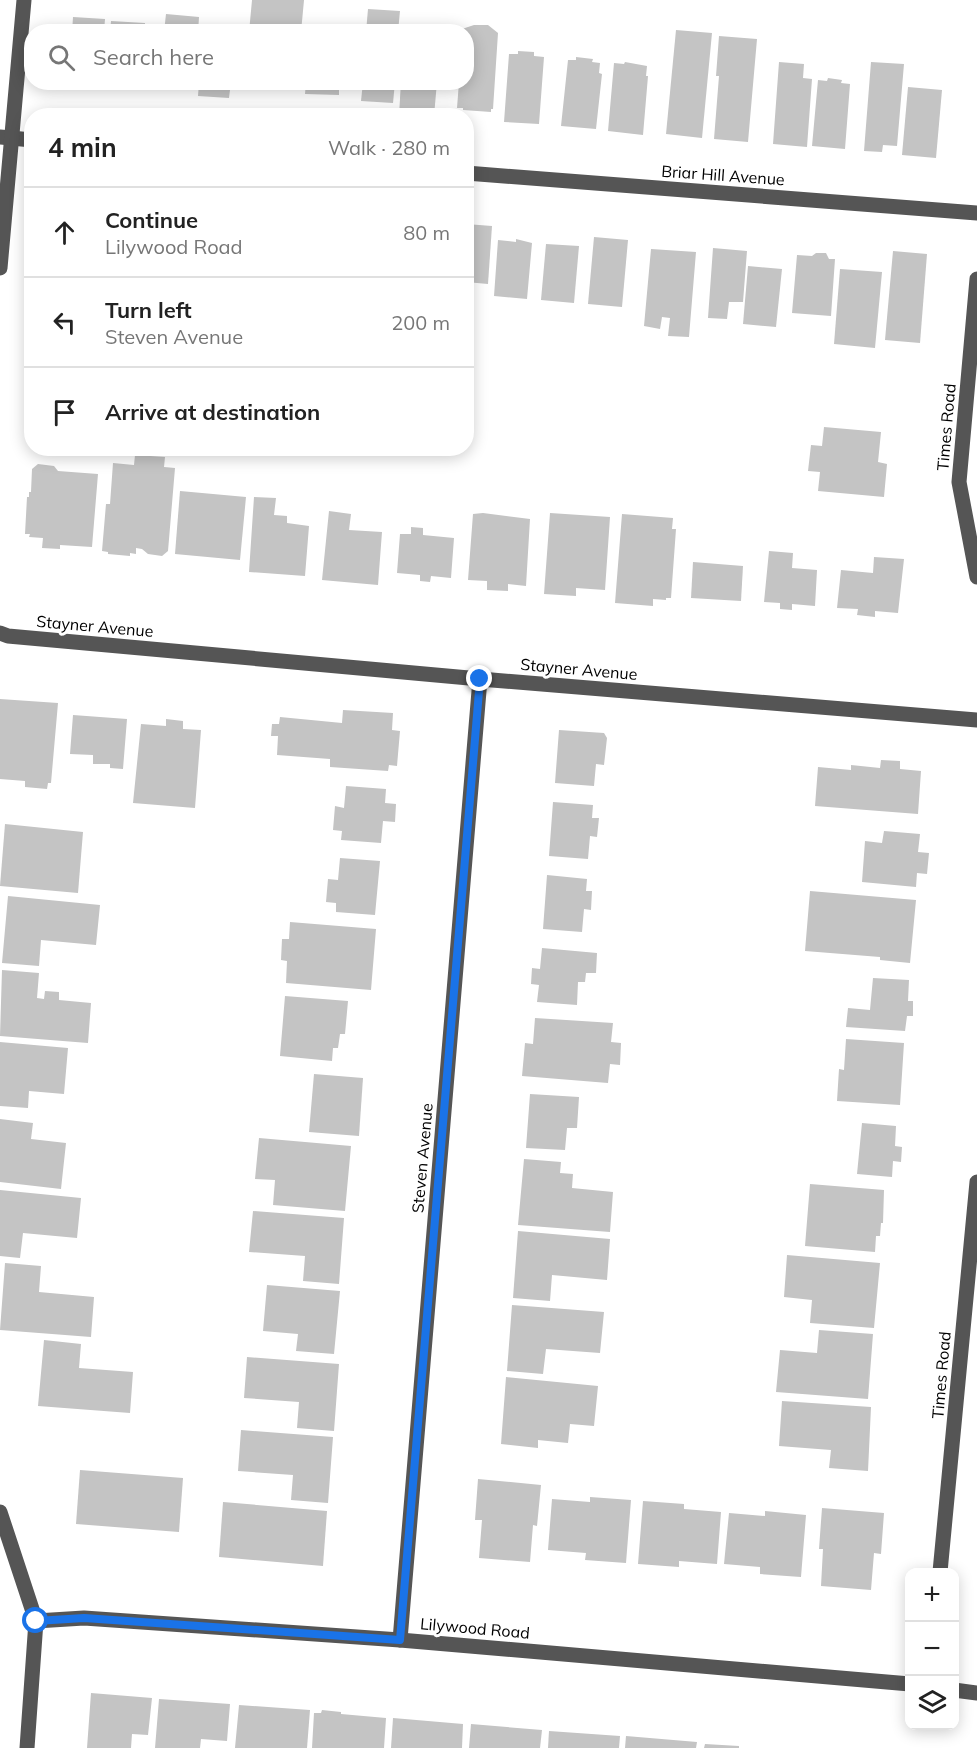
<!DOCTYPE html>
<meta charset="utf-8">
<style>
body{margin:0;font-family:Mulish,sans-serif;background:#f2f2f2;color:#222}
.controls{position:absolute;right:18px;bottom:18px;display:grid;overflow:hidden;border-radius:12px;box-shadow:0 3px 15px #0003}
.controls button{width:54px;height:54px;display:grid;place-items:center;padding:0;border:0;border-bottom:2px solid #e0e0e0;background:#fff;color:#222;font:30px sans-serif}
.stop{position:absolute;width:18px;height:18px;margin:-14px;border:4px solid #1a73e8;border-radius:50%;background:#fff}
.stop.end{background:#1a73e8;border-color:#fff;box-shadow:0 2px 6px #0008}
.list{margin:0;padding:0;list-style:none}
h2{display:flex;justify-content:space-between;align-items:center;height:78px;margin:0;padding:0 24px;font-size:26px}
h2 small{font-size:20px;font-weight:400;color:#767676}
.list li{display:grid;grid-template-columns:39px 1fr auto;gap:18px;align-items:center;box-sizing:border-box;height:90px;padding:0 24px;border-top:2px solid #e0e0e0}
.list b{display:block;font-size:22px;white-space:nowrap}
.list p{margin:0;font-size:20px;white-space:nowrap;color:#767676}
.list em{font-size:20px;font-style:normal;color:#767676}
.icon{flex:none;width:33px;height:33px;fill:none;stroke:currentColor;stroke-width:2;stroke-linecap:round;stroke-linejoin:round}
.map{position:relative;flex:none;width:977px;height:1748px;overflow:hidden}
.search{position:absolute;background:#fff;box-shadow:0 3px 15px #0003;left:24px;top:24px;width:450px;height:66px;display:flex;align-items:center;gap:15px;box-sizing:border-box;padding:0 21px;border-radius:24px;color:#767676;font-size:22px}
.panel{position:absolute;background:#fff;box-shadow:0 3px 15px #0003;left:24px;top:108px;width:450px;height:348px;border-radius:24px}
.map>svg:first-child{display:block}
.building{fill:#c4c4c4}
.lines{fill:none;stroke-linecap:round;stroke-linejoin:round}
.minor{stroke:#555;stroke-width:15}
.route{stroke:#1a73e8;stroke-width:8}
.labels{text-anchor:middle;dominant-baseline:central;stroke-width:6;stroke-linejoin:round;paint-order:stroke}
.street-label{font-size:16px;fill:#000;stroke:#fff}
</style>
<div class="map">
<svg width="977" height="1748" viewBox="0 0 977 1748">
<rect width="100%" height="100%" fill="#fff"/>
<g class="building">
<polygon points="252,0 304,0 301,32 249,32"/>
<polygon points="368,9 400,11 398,32 366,32"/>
<polygon points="166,14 199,17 198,32 164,32"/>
<polygon points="73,17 105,19 104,32 72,32"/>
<polygon points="111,21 145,23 145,32 110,32"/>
<polygon points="474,25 488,25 498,33 493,109 491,109 491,112 463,110 463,108 457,108 459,82 466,82 466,32 462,32 462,29"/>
<polygon points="676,30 712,33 702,138 666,134"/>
<polygon points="719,36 757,39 748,142 714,139 719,76 716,76"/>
<polygon points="518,51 534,52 534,56 544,57 539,124 504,122 509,54 518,54"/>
<polygon points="576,57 593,59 592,62 600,63 599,73 602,74 596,129 561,126 568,60 576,60"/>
<polygon points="625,62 647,66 646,76 648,76 643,135 608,131 614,63 624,64"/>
<polygon points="779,62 804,64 803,78 812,79 807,147 773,144"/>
<polygon points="871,62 904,64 897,146 883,145 882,152 864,151"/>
<polygon points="828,78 842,80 841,83 850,84 845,149 812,146 818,80 827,81"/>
<polygon points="199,82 231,82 229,98 198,96"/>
<polygon points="306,82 339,82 339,95 305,94"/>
<polygon points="363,82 395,82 393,103 361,101"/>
<polygon points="401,82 437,82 434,116 399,115"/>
<polygon points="908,87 942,90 936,158 902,155"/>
<polygon points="466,224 492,226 488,284 466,282"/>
<polygon points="594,237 628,240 622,307 588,304"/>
<polygon points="516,239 532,243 527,299 494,296 498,240 516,242"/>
<polygon points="546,244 579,246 574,303 541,300"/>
<polygon points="713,248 747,251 743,302 729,302 727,319 708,318"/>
<polygon points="651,249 696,252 689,337 668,336 670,318 662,317 660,329 644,326"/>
<polygon points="893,251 927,254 920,343 885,340"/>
<polygon points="816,253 826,253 829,259 835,259 831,316 792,313 797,255 812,256"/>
<polygon points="748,266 782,269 776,327 743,324"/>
<polygon points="840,269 882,272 875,348 834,344"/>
<polygon points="824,427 881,432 878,462 887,464 884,497 818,491 820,472 808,471 811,445 822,446"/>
<polygon points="135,455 165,457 164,467 175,468 168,551 162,556 148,554 142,549 136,548 136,554 130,553 130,556 108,554 108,552 102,551 106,504 110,504 113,463 134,465"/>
<polygon points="38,464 54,466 58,471 98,474 92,547 60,545 60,549 42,548 43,538 29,537 30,534 25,534 27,497 29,497 29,492 31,492 32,469"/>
<polygon points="180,491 246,497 240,560 175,554"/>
<polygon points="254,497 276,498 274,515 287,516 287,523 309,526 305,576 249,572"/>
<polygon points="329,511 351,514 349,530 382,532 378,585 322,580"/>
<polygon points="483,513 530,519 526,586 508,584 508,591 487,590 487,581 468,580 473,514"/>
<polygon points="550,513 610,517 605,590 576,588 576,596 544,594"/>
<polygon points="622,514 673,518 672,529 676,529 671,598 666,598 666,600 653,599 653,606 615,603"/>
<polygon points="411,527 423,528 423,535 454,538 451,578 431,576 430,582 420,581 420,575 397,573 400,534 411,534"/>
<polygon points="769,551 793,553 792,568 817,570 815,606 792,604 792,610 780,609 780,603 764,602"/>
<polygon points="874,557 904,559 898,613 875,611 875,617 857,615 858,609 837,608 841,570 873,573"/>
<polygon points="693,562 743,566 741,601 691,598"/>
<polygon points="0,699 58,703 51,783 48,783 47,789 25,787 25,781 0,779"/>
<polygon points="343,710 393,713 392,730 400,731 397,766 389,765 388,771 330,767 330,759 277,755 278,736 271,736 272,724 279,724 280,717 342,723"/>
<polygon points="73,715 127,719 123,769 110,768 110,764 93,764 93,755 70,754"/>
<polygon points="166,719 183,721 183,729 201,730 195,808 133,803 141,724 166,726"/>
<polygon points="559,730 604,733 607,738 604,765 596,764 594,786 555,783"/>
<polygon points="881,760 900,761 900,769 921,771 918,814 815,806 818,767 851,770 851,765 880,768"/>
<polygon points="346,786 386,789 385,803 396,804 395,822 383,821 381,843 341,840 342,831 333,830 335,806 344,808"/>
<polygon points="553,802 593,805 592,818 599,818 597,837 590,836 588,859 549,856"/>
<polygon points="5,824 83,832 78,893 0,886"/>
<polygon points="884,831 920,834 918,852 929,853 927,874 917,873 916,887 862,882 865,841 882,843"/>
<polygon points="340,858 380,861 375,915 336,912 336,903 326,902 328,879 338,880"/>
<polygon points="547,875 587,879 586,891 592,891 591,910 584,909 582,932 543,929"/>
<polygon points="810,891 916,900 910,963 880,960 880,957 805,951"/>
<polygon points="8,896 100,905 96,945 41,940 39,966 2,963"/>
<polygon points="290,922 376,929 371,990 286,983 287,961 281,960 282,939 289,939"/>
<polygon points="542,948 597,953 596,973 586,973 585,982 578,982 577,1005 537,1002 539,985 531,984 532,968 540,969"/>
<polygon points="2,970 39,973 37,998 44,999 45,991 59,992 59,1000 91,1003 88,1043 0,1036"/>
<polygon points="873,978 909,980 908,1001 913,1001 913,1016 907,1016 905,1031 846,1027 848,1008 870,1010"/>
<polygon points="285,996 348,1001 345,1034 340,1034 338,1048 333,1048 332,1061 280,1056"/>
<polygon points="535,1018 613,1023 611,1042 621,1043 620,1065 610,1064 608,1083 522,1076 525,1043 533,1044"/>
<polygon points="846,1039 904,1043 900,1105 837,1101 839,1069 844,1070"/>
<polygon points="0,1042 68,1048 64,1094 29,1091 28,1108 0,1106"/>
<polygon points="314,1074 363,1078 359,1136 309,1132"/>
<polygon points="530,1094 579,1097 577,1128 567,1128 565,1150 526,1148"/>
<polygon points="0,1119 33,1123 31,1139 66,1143 61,1189 0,1182"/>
<polygon points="862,1123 896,1126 895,1146 902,1147 901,1162 893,1161 892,1177 857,1174"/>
<polygon points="259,1138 351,1146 345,1211 273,1205 275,1180 255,1179"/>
<polygon points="524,1159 561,1162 560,1173 573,1174 572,1188 613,1192 610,1232 518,1225"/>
<polygon points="810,1184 884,1190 883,1223 881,1223 880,1236 876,1236 875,1252 805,1246"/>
<polygon points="0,1190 81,1198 77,1238 23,1233 20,1258 0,1256"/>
<polygon points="253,1211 344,1218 339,1284 303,1281 305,1256 249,1252"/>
<polygon points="518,1231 610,1239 607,1280 552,1275 550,1301 513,1298"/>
<polygon points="787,1255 880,1263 874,1328 810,1323 812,1300 784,1297"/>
<polygon points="5,1263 41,1266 39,1292 94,1297 91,1337 0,1330"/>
<polygon points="267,1285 340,1291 334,1354 296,1351 298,1334 263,1331"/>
<polygon points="512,1305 604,1312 600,1353 546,1349 543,1374 507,1371"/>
<polygon points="819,1330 873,1334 868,1399 776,1392 780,1350 817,1353"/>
<polygon points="44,1340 81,1344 79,1368 133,1372 130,1413 38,1406"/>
<polygon points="247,1357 339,1364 334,1431 297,1428 299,1402 244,1398"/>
<polygon points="506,1377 598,1386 594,1426 570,1424 568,1443 538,1440 538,1448 501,1444"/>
<polygon points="782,1401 871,1407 868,1471 829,1468 831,1450 779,1446"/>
<polygon points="241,1430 333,1437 328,1503 291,1500 293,1475 238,1471"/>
<polygon points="80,1470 183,1478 179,1532 76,1524"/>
<polygon points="478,1479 541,1485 537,1526 533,1525 530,1562 479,1558 482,1520 475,1520"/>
<polygon points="590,1497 631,1500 626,1563 585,1560 586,1553 548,1550 552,1499 590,1502"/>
<polygon points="643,1501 684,1504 684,1509 721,1512 717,1564 679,1561 679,1567 638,1564"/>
<polygon points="223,1502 327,1511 323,1566 219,1557"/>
<polygon points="822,1508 884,1513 881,1554 874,1553 871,1590 821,1586 823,1549 819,1549"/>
<polygon points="765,1511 806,1515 801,1577 760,1574 760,1567 724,1564 729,1513 765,1516"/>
<polygon points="91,1693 152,1698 148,1735 132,1734 131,1748 87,1748"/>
<polygon points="159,1699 230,1704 227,1741 201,1739 200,1748 155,1748"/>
<polygon points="239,1705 310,1710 307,1748 235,1748"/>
<polygon points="322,1710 341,1712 341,1714 386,1718 384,1748 312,1748 314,1713 321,1713"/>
<polygon points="393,1718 463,1724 462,1748 391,1748"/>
<polygon points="471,1724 542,1730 540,1748 469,1748"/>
<polygon points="549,1731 620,1736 619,1748 548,1748"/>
<polygon points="626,1736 697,1742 696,1748 625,1748"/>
<polygon points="705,1744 739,1746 739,1748 704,1748"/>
</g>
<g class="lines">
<g class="minor">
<polyline points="0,137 32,140"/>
<polyline points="466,173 977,213"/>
<polyline points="0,268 24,0"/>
<polyline points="977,279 959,482 977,577"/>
<polyline points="0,633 8,636 480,679 977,720"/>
<polyline points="0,1512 36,1621 27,1748"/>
<polyline points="940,1572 977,1182"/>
<polyline points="36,1621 84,1618 400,1640 910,1684"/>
<polyline points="400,1640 480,679"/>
<polyline points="954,1690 977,1693"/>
</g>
</g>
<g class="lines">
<polyline class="route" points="36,1621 84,1618 400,1640 480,679"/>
</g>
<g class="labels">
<g class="street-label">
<text transform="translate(723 175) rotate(4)">Briar Hill Avenue</text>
<text transform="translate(946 427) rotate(-85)">Times Road</text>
<text transform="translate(95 626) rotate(5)">Stayner Avenue</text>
<text transform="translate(579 669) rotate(5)">Stayner Avenue</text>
<text transform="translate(422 1158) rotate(-85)">Steven Avenue</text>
<text transform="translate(941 1375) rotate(-85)">Times Road</text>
<text transform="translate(475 1628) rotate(5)">Lilywood Road</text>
</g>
</g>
</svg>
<div class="controls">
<button>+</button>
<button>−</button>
<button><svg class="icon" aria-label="layers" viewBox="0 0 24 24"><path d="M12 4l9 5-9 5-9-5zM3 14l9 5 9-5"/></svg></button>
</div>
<div class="stop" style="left:36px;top:1621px"></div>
<div class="stop end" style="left:480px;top:679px"></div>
<div class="search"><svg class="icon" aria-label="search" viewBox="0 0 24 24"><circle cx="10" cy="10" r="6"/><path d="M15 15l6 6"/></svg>Search here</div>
<section class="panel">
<h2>4 min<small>Walk · 280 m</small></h2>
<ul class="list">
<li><svg class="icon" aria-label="ahead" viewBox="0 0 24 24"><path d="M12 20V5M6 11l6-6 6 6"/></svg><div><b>Continue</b><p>Lilywood Road</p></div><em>80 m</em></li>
<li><svg class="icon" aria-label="left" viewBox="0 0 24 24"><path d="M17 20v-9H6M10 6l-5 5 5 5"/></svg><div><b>Turn left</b><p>Steven Avenue</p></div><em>200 m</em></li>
<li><svg class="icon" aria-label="arrive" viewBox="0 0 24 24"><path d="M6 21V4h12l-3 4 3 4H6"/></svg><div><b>Arrive at destination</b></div></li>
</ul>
</section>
</div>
